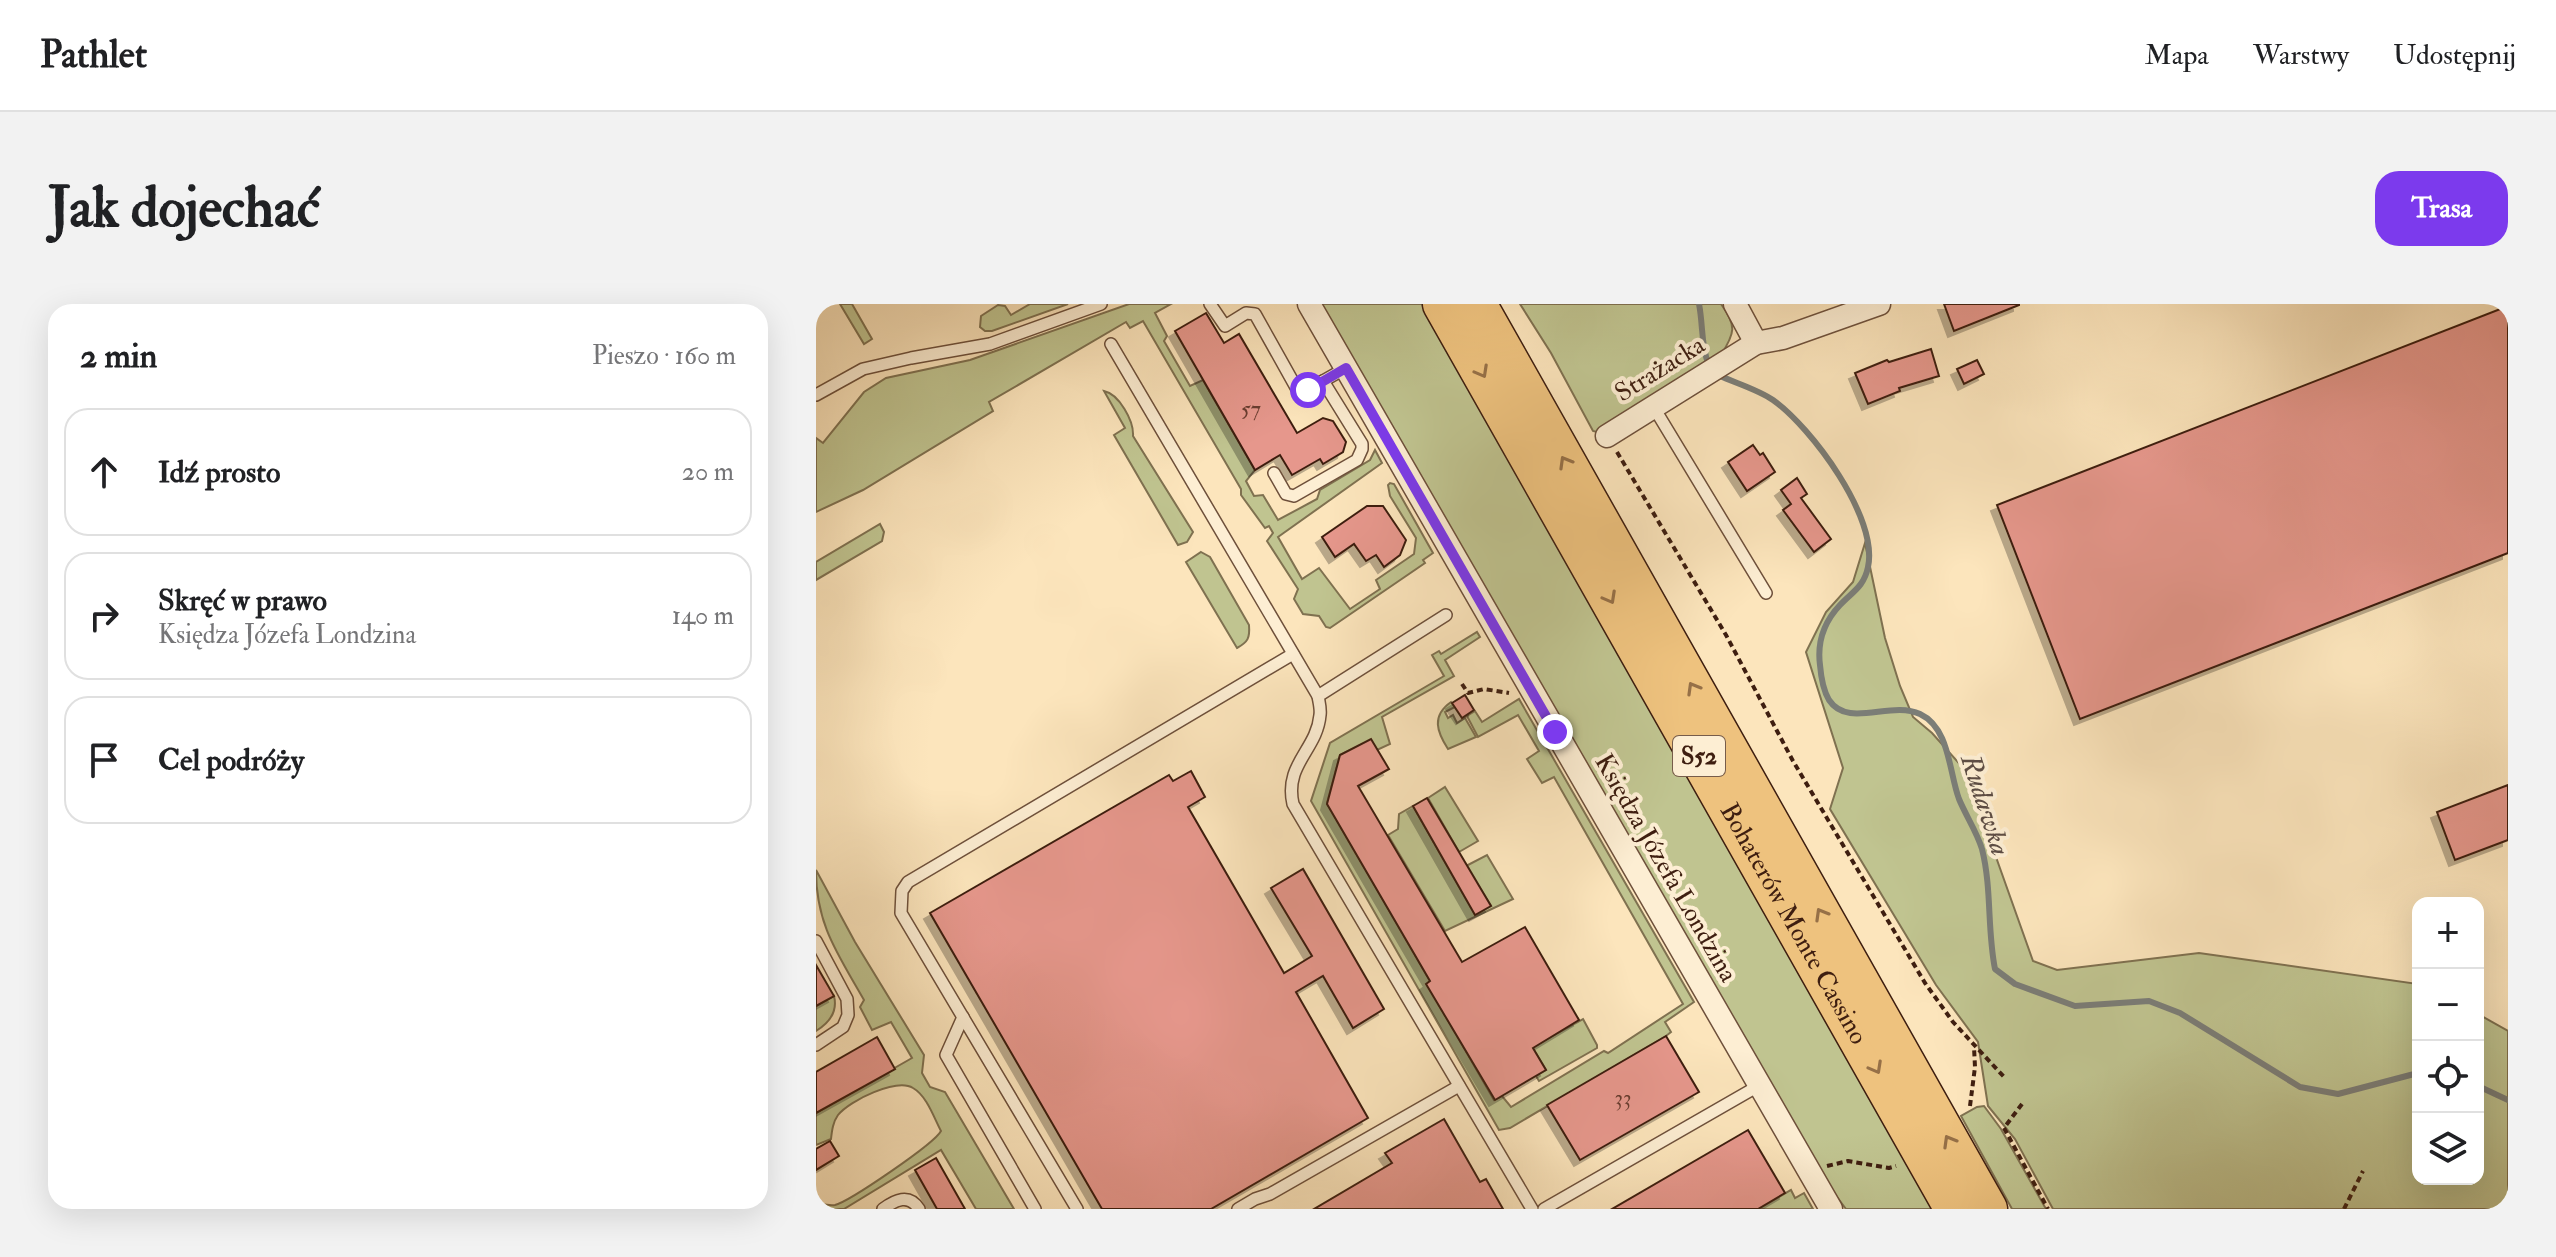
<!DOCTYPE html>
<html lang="pl">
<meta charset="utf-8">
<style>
body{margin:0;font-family:"IM FELL Double Pica",serif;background:#f2f2f2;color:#202124}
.controls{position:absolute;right:24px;bottom:24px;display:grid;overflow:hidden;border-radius:16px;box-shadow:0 8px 32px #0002}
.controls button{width:72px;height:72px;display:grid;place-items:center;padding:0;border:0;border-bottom:2px solid #e0e0e0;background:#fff;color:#202124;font:40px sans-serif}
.stop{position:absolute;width:24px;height:24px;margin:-18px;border:6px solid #7c3aed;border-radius:50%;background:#fff}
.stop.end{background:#7c3aed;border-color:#fff;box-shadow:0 2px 8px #0008}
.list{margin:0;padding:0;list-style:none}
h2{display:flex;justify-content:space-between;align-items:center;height:104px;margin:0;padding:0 32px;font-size:34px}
h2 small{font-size:26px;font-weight:400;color:#757577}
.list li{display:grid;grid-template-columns:52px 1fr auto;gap:24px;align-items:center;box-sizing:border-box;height:128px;margin:0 16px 16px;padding:0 16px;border:2px solid #e0e0e0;border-radius:24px}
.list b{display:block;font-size:30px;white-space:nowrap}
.list p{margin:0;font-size:26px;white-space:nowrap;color:#757577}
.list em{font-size:26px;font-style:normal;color:#757577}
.icon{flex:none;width:44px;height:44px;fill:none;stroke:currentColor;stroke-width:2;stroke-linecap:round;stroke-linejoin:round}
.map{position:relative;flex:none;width:1692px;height:905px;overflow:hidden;border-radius:24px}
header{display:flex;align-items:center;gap:48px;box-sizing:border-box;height:112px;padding:0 40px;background:#fff;border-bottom:2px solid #e0e0e0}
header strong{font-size:38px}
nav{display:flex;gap:44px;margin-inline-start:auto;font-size:28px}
.intro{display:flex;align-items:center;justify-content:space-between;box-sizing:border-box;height:192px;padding:0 48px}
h1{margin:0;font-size:56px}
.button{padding:20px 36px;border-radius:24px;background:#7c3aed;color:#fff;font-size:28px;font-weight:700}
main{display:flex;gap:48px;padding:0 48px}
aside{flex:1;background:#fff;border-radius:24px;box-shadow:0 8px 32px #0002}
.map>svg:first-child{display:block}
.green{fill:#c0c490;stroke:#7f7150;stroke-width:2}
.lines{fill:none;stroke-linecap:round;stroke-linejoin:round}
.stream{stroke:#7b7d77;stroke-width:6}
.building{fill:#e6978c;stroke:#3e1e10;stroke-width:2;filter:url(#shadow)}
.service-casing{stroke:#6e503b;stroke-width:14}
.minor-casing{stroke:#6e503b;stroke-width:25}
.motorway-casing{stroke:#3e1e10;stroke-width:43}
.path{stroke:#3e1e10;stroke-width:4;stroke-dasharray:6 4;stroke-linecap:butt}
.service{stroke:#fdeed3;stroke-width:11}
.minor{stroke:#fdeed3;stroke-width:22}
.motorway{stroke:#eec27e;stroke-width:40}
.oneway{stroke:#967047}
.route{stroke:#7c3aed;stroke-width:10}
.labels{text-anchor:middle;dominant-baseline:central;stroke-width:8;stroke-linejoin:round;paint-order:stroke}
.number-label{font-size:22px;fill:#683c2f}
.shield{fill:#fdeed3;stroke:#775c4a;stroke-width:2}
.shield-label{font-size:24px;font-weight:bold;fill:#3e1e10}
.street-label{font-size:26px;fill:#3e1e10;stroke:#fdeed3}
.water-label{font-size:28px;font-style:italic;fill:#5d4d44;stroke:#fdeed3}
</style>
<header>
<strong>Pathlet</strong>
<nav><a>Mapa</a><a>Warstwy</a><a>Udostępnij</a></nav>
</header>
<div class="intro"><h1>Jak dojechać</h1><a class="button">Trasa</a></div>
<main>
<aside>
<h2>2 min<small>Pieszo · 160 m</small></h2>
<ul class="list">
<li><svg class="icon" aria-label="ahead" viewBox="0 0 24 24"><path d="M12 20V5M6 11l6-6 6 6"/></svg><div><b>Idź prosto</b></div><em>20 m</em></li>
<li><svg class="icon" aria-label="right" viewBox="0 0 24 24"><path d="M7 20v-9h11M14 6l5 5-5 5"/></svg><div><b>Skręć w prawo</b><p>Księdza Józefa Londzina</p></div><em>140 m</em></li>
<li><svg class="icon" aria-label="arrive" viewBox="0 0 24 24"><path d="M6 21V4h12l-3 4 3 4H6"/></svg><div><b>Cel podróży</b></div></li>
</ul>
</aside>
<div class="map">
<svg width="1692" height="905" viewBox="0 0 1692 905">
<defs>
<filter id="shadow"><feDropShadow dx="-6" dy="6" stdDeviation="0" flood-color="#0004"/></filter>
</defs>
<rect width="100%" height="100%" fill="#fce5bc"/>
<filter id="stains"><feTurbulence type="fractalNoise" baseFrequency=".0025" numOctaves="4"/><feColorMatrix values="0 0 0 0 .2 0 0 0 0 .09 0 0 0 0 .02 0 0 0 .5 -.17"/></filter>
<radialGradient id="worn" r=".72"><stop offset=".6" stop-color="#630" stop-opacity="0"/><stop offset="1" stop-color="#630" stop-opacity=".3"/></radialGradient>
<g class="green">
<polygon points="24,0 36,0 56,35 48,40"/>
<polygon points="214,0 252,0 176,27 169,27 164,23 165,12 182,1 189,2 195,11"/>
<polygon points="313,0 355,0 339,9 351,32 348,37 374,82 387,76 439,166 430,177 438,192 447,191 462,216 501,195 504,186 554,156 559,146 566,159 462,233 486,275 503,264 534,305 564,285 560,276 598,250 600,234 574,192 572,181 574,179 578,180 617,249 607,256 609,259 514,324 510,323 503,312 487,310 478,295 482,285 451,237 457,229 453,222 449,224 425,191 425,185 327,17 314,24 310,18 173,98 177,107 47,186 0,208 0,134 7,139 48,88 70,74 154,56"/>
<polygon points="502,0 606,0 1118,905 1030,905 1006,873"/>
<path d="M704 0H905C921 22 919 29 905 51L784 129 777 127 735 49Z"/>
<path d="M288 87C303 90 318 117 317 132L377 228 371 238 362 241 298 131 309 124Z"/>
<polygon points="64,220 68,228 66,237 0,276 0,258"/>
<polygon points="1049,239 1069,334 1084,382 1097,413 1116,429 1149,466 1217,657 1241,666 1383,649 1602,680 1602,875 1662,875 1662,710 1692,727 1692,905 1237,905 1199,835 1172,802 1162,738 1120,681 1014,505 1027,464 990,348 1010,308 1037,278"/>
<path d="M385 248 394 253 433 321C434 334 432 338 421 344L370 258Z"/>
<polygon points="661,328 664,333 629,356 638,372 566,413 574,440 561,446 555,436 524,451 511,499 614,677 611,680 678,796 686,792 695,803 788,747 792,749 867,700 738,473 726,479 711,455 723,447 702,411 662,433 651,412 659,407 666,418 703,395 878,698 849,718 855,728 850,732 694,824 683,826 495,497 514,439 628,372 616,351 623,347 625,350"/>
<path d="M635 398 639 403 629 408 632 414 637 411 641 419 649 414 660 433 632 445C621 428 615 412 635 398Z"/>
<polygon points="629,483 662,537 643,548 612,494"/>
<polygon points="597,502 659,611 675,602 650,562 671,551 697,595 629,627 572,531 582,525 583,510"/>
<path d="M0 566 39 638 108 751 106 769 114 783 129 788 198 905H160L125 846 28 905H0V899C6 900 13 902 19 901 34 897 118 840 125 827 118 814 111 792 97 784 81 774 34 796 22 811 17 818 16 826 15 835L0 841V809L96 754 75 718 56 726 44 703 48 696C22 650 0 621 0 566Z"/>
<path d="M18 692C22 708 13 719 0 727V702Z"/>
<polygon points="767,715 781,741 781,744 723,777 720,772 730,766 716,743"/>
<polygon points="1168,802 1185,825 1230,905 1196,905 1145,812 1161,803"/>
<polygon points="975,886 979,894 988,889 997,905 942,905"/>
</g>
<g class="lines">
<g class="stream">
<path d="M883 0C887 20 885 41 892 59"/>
<path d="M902 71C919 79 941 85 957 96 995 123 1063 214 1052 263 1048 283 1036 288 1024 301 1007 319 1001 338 1004 361 1005 373 1007 386 1013 396 1032 425 1075 396 1104 410 1134 424 1133 469 1143 495 1150 512 1161 528 1166 545 1176 585 1171 625 1179 665L1199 680 1259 702 1333 697 1364 709 1484 783 1522 790 1602 769"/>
<polyline points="1662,782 1692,796"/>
</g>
</g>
<g class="building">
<polygon points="1128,0 1203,0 1203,1 1138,27"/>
<polygon points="1692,2 1692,249 1264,415 1181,201"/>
<polygon points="390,9 408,39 423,30 481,129 507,114 517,117 530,138 527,148 507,160 504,155 476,171 464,151 439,166 359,27"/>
<polygon points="1115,45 1123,72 1083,84 1084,87 1052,100 1039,69 1071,56 1073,58"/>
<polygon points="1161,56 1168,70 1148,80 1141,65"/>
<polygon points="937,141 944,151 947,149 959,168 931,187 912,158"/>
<polygon points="981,174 991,190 985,194 1015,235 998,248 967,206 975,200 965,186"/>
<polygon points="551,202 567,202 590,236 584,251 568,263 560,251 550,257 538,240 519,253 506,233"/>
<polygon points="649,391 658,406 646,414 636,399"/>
<polygon points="555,435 573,465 542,482 646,658 709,623 763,716 717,744 730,766 679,796 610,680 614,677 511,500 524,451"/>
<polygon points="375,467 389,493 372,503 468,669 496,652 455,584 487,565 568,705 537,724 507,672 480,688 552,814 395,905 286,905 114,609 353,471 357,477"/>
<polygon points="1692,481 1692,536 1639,556 1621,508"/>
<polygon points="611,494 675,602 659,611 597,502"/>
<polygon points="0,661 18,692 0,702"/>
<polygon points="850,732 883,788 764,856 731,801"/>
<polygon points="61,733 79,765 0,809 0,768"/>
<polygon points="628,815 664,878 670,875 687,905 498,905 576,859 569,849"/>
<polygon points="932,826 969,889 942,905 796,905"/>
<polygon points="14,837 23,852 0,866 0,845"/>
<polygon points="120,854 149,905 121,905 99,866"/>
</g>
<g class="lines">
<defs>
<g id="service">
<polyline points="394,0 409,22 430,9 439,10 481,85 492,86 507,77"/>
<path d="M295 40 502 392C503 398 505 405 504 411 501 446 468 460 477 500L716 905"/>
<polyline points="0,91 47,65 95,54 174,40 285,0"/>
<polyline points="837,102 950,289"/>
<polyline points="458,169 470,190 478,192 541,156 546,145 546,140 507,77 530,64"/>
<polyline points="502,392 630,311"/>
<polyline points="0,637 31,695 32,711 27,723 0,741"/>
<polyline points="147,713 130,751 219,905"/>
<path d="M67 905C79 896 93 889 103 905"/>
<polyline points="261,905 85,609 86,587 92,578 477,350"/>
<polyline points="422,905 439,895 454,890 643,782"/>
<polyline points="728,905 944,781"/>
</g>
<g id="minor">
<polyline points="493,0 1015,905"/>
<polyline points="919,0 940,39"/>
<polyline points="791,132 940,39 967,34 1063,0"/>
</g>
<g id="motorway">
<path id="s1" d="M627 0 1139 905"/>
<polyline points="660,0 1171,905"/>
</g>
</defs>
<use href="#service" class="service-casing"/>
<use href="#minor" class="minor-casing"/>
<use href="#motorway" class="motorway-casing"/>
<g class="path">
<polyline points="801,148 910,331 977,457 1109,679 1137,718 1189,774"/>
<polyline points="646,380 652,389 668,385 693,389"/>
<polyline points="1206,800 1188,824 1232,905"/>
<polyline points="1154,802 1159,763 1158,743"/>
<polyline points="1011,862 1032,857 1073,864 1080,862"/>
<polyline points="1528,905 1547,867"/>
</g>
<use href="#service" class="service"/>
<use href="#minor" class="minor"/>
<use href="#motorway" class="motorway"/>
</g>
<defs><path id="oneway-chevron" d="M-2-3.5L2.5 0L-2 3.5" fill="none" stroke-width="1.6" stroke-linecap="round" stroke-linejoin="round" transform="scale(2)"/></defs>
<g class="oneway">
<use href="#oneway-chevron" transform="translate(666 68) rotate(61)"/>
<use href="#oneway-chevron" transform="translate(749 158) rotate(-120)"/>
<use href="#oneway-chevron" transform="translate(794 294) rotate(61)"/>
<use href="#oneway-chevron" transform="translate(877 384) rotate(-120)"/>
<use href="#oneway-chevron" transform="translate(1005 610) rotate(-120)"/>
<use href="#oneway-chevron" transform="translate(1060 764) rotate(61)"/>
<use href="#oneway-chevron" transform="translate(1133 837) rotate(-120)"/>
</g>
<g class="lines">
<polyline class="route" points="492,86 530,64 739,428"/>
</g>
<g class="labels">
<g class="number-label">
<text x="435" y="105">57</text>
<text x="807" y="794">33</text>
</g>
<rect class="shield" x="857" y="432" width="52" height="40" rx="6"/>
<g class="shield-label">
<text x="883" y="452">S52</text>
</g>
<g class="street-label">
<text transform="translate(844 65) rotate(-32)">Strażacka</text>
<text transform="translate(850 564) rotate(60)">Księdza Józefa Londzina</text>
<text stroke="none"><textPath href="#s1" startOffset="712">Bohaterów Monte Cassino</textPath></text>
</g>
<g class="water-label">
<text transform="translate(1169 501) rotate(72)">Rudawka</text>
</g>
</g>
<rect width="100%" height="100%" filter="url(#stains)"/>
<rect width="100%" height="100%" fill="url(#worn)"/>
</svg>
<div class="controls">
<button>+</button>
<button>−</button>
<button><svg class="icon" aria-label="locate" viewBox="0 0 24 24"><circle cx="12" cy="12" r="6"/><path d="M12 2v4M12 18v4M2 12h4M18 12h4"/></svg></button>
<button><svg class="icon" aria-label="layers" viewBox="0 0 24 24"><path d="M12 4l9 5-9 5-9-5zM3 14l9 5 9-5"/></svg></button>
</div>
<div class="stop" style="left:492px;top:86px"></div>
<div class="stop end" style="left:739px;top:428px"></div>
</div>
</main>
